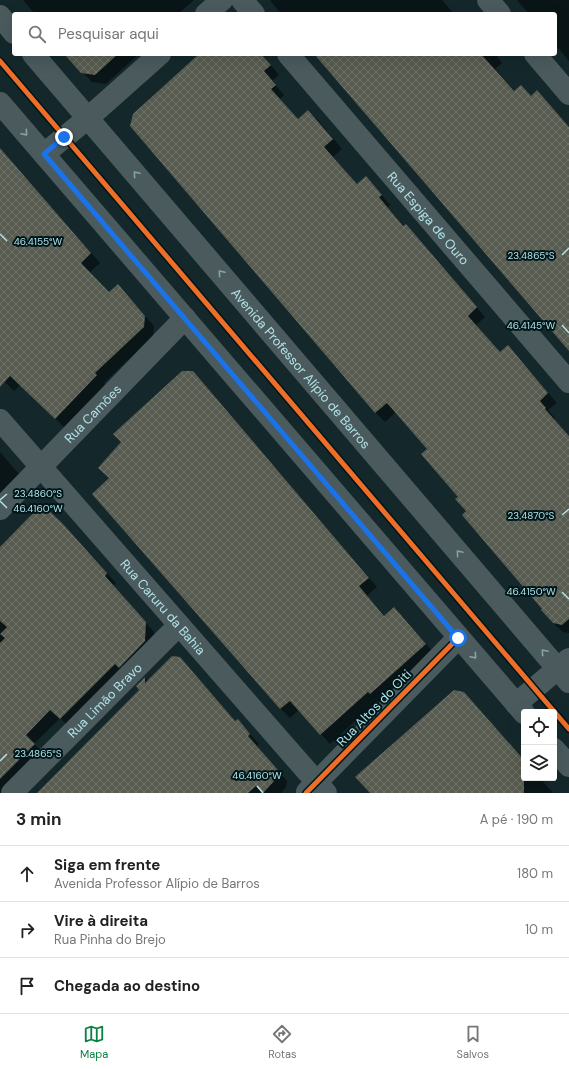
<!DOCTYPE html>
<html lang="pt">
<meta charset="utf-8">
<style>
body{margin:0;font-family:"DM Sans",sans-serif;background:#f6f6f6;color:#222}
.controls{position:absolute;right:12px;bottom:12px;display:grid;overflow:hidden;border-radius:4px;box-shadow:0 4px 16px #0002}
.controls button{width:36px;height:36px;display:grid;place-items:center;padding:0;border:0;border-bottom:1px solid #e0e0e0;background:#fff;color:#222;font:20px sans-serif}
.stop{position:absolute;width:12px;height:12px;margin:-9px;border:3px solid #1a73e8;border-radius:50%;background:#fff}
.stop.end{background:#1a73e8;border-color:#fff;box-shadow:0 1px 4px #0008}
.list{margin:0;padding:0;list-style:none}
h2{display:flex;justify-content:space-between;align-items:center;height:52px;margin:0;padding:0 16px;font-size:17px}
h2 small{font-size:13px;font-weight:400;color:#767676}
.list li{display:grid;grid-template-columns:26px 1fr auto;gap:12px;align-items:center;box-sizing:border-box;height:56px;padding:0 16px;border-top:1px solid #e0e0e0}
.list b{display:block;font-size:15px;white-space:nowrap}
.list p{margin:0;font-size:13px;white-space:nowrap;color:#767676}
.list em{font-size:13px;font-style:normal;color:#767676}
.icon{flex:none;width:22px;height:22px;fill:none;stroke:currentColor;stroke-width:2;stroke-linecap:round;stroke-linejoin:round}
.map{position:relative;flex:none;width:569px;height:793px;overflow:hidden}
.search{position:absolute;background:#fff;box-shadow:0 4px 16px #0002;left:12px;right:12px;top:12px;height:44px;display:flex;align-items:center;gap:10px;box-sizing:border-box;padding:0 14px;border-radius:4px;color:#767676;font-size:15px}
.sheet{height:220px;background:#fff}
nav{display:flex;justify-content:space-around;align-items:center;box-sizing:border-box;height:56px;border-top:1px solid #e0e0e0;background:#fff;font-size:11px;color:#767676}
nav a{display:grid;justify-items:center;gap:2px}
nav .on{color:#0b8043}
.map>svg:first-child{display:block}
.shadow{fill:#0007}
.building{fill:url(#building-cross-hatch)}
.lines{fill:none;stroke-linecap:round;stroke-linejoin:round}
.minor{stroke:#4b5b5d;stroke-width:22}
.tertiary{stroke:#4b5b5d;stroke-width:22}
.cycleway-casing{stroke:#001619;stroke-width:8}
.cycleway{stroke:#ee6e29;stroke-width:5}
.oneway{stroke:#83a5aa}
.route{stroke:#1a73e8;stroke-width:5}
.ticks{fill:none;stroke:#b1e2e9;stroke-width:1.5}
.labels{text-anchor:middle;dominant-baseline:central;stroke-width:4;stroke-linejoin:round;paint-order:stroke}
.street-label{font-size:13px;fill:#b1e2e9;stroke:#001619}
.ticks-label{font-size:10px;text-anchor:middle;fill:#b1e2e9;stroke:#001619;stroke-width:4;stroke-linejoin:round;paint-order:stroke}
</style>
<div class="map">
<svg width="569" height="793" viewBox="0 0 569 793">
<defs>
<pattern id="building-cross-hatch" width="8" height="8" patternUnits="userSpaceOnUse"><rect width="8" height="8" fill="#585b4f"/><path d="M0 0l8 8M0 8l8-8" fill="none" stroke="#6e7268"/></pattern>
</defs>
<rect width="100%" height="100%" fill="#14282b"/>
<g class="shadow">
<polygon points="23,0 194,0 178,14 35,14"/>
<polygon points="270,0 442,0 454,14 281,14"/>
<polygon points="517,0 569,0 569,61 555,44 555,14 529,14"/>
<polygon points="65,54 139,54 106,84 92,82"/>
<polygon points="201,54 262,54 279,75 272,81 284,95 280,99 298,120 308,111 318,120 342,149 333,157 358,185 375,187 390,205 388,207 404,227 415,235 485,317 476,325 500,353 508,346 557,403 548,410 555,418 553,419 569,436 569,633 563,632 553,623 467,511 460,497 428,449 396,412 385,422 376,413 131,126"/>
<polygon points="316,54 495,54 502,63 495,69 515,92 531,97 537,91 546,100 569,127 569,349"/>
<polygon points="0,148 100,263 89,273 109,294 118,285 154,326 153,336 104,383 106,385 64,427 20,385 14,391 5,382 0,387"/>
<polygon points="201,381 377,587 367,596 385,616 403,617 434,653 379,702 377,701 330,744 299,710 290,718 281,709 93,494 110,478"/>
<polygon points="0,452 19,474 0,493"/>
<polygon points="72,534 116,583 113,586 154,632 154,650 70,728 60,718 34,744 44,754 4,793 0,793 0,549"/>
<polygon points="145,678 148,681 236,722 238,720 259,744 257,746 287,781 286,787 281,793 38,793 140,689"/>
<polygon points="464,693 524,760 524,778 540,778 553,793 371,793"/>
</g>
<g class="building">
<polygon points="64,54 118,54 95,75 81,73"/>
<polygon points="199,54 261,54 271,65 264,71 276,85 271,89 298,119 308,110 333,139 324,147 357,184 366,176 382,195 379,197 403,226 406,224 477,307 468,316 500,352 508,345 548,393 540,401 546,408 545,409 569,436 569,619 562,625 553,623 541,610 542,609 462,515 466,511 455,499 458,497 421,454 427,449 387,403 375,413 130,126 133,114"/>
<polygon points="314,54 481,54 514,91 521,85 531,96 537,90 569,127 569,351"/>
<polygon points="0,148 91,253 81,263 109,292 118,284 145,316 144,327 95,373 97,375 55,419 10,376 0,387"/>
<polygon points="182,371 193,371 369,578 359,586 384,616 394,607 426,644 370,694 368,692 320,735 290,701 280,709 92,494 109,478 98,468 121,442 113,434"/>
<polygon points="42,504 63,524 107,573 105,576 146,622 145,641 119,668 115,664 60,719 50,710 26,735 35,744 0,779 0,643 5,638 0,634 7,627 0,621 0,547"/>
<polygon points="172,656 180,657 235,721 238,719 250,734 248,736 278,770 277,778 263,793 256,786 248,793 37,793 139,690 136,686 145,677 145,683"/>
<polygon points="454,690 464,692 524,760 524,793 370,793 355,777"/>
</g>
<g class="lines">
<g class="minor">
<polyline points="242,0 254,14"/>
<polyline points="488,0 500,14"/>
<polyline points="206,14 222,0"/>
<path id="s1" d="M288 54 569 382"/>
<polyline points="535,54 569,94"/>
<polyline points="44,154 88,118 160,54"/>
<path id="s2" d="M0 420 326 793"/>
<path id="s3" d="M0 509 185 318"/>
<polyline points="516,704 569,659"/>
<polyline points="307,792 458,638"/>
<path id="s4" d="M12 793 179 625"/>
</g>
<g class="tertiary">
<polyline points="0,16 14,33"/>
<path id="s5" d="M33 54 569 682"/>
<polyline points="0,103 524,713"/>
<polyline points="554,749 569,766"/>
</g>
<defs>
<g id="cycleway">
<polyline points="0,61 569,729"/>
<polyline points="306,793 458,638"/>
</g>
</defs>
<use href="#cycleway" class="cycleway-casing"/>
<use href="#cycleway" class="cycleway"/>
</g>
<defs><path id="oneway-chevron" d="M-2-3.5L2.5 0L-2 3.5" fill="none" stroke-width="1.6" stroke-linecap="round" stroke-linejoin="round"/></defs>
<g class="oneway">
<use href="#oneway-chevron" transform="translate(25 133) rotate(49)"/>
<use href="#oneway-chevron" transform="translate(136 174) rotate(-130)"/>
<use href="#oneway-chevron" transform="translate(221 273) rotate(-130)"/>
<use href="#oneway-chevron" transform="translate(459 553) rotate(-130)"/>
<use href="#oneway-chevron" transform="translate(544 652) rotate(-130)"/>
<use href="#oneway-chevron" transform="translate(474 656) rotate(49)"/>
</g>
<g class="lines">
<polyline class="route" points="64,137 44,154 458,638"/>
</g>
<path class="ticks" d="M0 234 7 241M562 255 569 248M562 325 569 333M0 500 7 494M0 501 7 508M562 515 569 509M562 592 569 599M0 761 7 754M257 786 263 793"/>
<g class="labels">
<g class="street-label">
<text stroke="none"><textPath href="#s1" startOffset="216">Rua Espiga de Ouro</textPath></text>
<text stroke="none"><textPath href="#s5" startOffset="413">Avenida Professor Alípio de Barros</textPath></text>
<text stroke="none"><textPath href="#s3" startOffset="133">Rua Camões</textPath></text>
<text stroke="none"><textPath href="#s2" startOffset="248">Rua Caruru da Bahia</textPath></text>
<text stroke="none"><textPath href="#s4" startOffset="131">Rua Limão Bravo</textPath></text>
<text transform="translate(374 708) rotate(-46)">Rua Altos do Oiti</text>
</g>
</g>
<g class="ticks-label">
<text x="38" y="245">46.4155°W</text>
<text x="531" y="259">23.4865°S</text>
<text x="531" y="329">46.4145°W</text>
<text x="38" y="497">23.4860°S</text>
<text x="38" y="512">46.4160°W</text>
<text x="531" y="519">23.4870°S</text>
<text x="531" y="595">46.4150°W</text>
<text x="38" y="757">23.4865°S</text>
<text x="257" y="779">46.4160°W</text>
</g>
</svg>
<div class="controls">
<button><svg class="icon" aria-label="locate" viewBox="0 0 24 24"><circle cx="12" cy="12" r="6"/><path d="M12 2v4M12 18v4M2 12h4M18 12h4"/></svg></button>
<button><svg class="icon" aria-label="layers" viewBox="0 0 24 24"><path d="M12 4l9 5-9 5-9-5zM3 14l9 5 9-5"/></svg></button>
</div>
<div class="stop" style="left:458px;top:638px"></div>
<div class="stop end" style="left:64px;top:137px"></div>
<div class="search"><svg class="icon" aria-label="search" viewBox="0 0 24 24"><circle cx="10" cy="10" r="6"/><path d="M15 15l6 6"/></svg>Pesquisar aqui</div>
</div>
<section class="sheet">
<h2>3 min<small>A pé · 190 m</small></h2>
<ul class="list">
<li><svg class="icon" aria-label="ahead" viewBox="0 0 24 24"><path d="M12 20V5M6 11l6-6 6 6"/></svg><div><b>Siga em frente</b><p>Avenida Professor Alípio de Barros</p></div><em>180 m</em></li>
<li><svg class="icon" aria-label="right" viewBox="0 0 24 24"><path d="M7 20v-9h11M14 6l5 5-5 5"/></svg><div><b>Vire à direita</b><p>Rua Pinha do Brejo</p></div><em>10 m</em></li>
<li><svg class="icon" aria-label="arrive" viewBox="0 0 24 24"><path d="M6 21V4h12l-3 4 3 4H6"/></svg><div><b>Chegada ao destino</b></div></li>
</ul>
</section>
<nav>
<a class="on"><svg class="icon" aria-label="map" viewBox="0 0 24 24"><path d="M3 6l6-2 6 2 6-2v14l-6 2-6-2-6 2zM9 4v14M15 6v14"/></svg>Mapa</a>
<a><svg class="icon" aria-label="directions" viewBox="0 0 24 24"><path d="M12 3l9 9-9 9-9-9zM9 14v-3h6M13 9l2 2-2 2"/></svg>Rotas</a>
<a><svg class="icon" aria-label="saved" viewBox="0 0 24 24"><path d="M7 4h10v16l-5-4-5 4z"/></svg>Salvos</a>
</nav>
